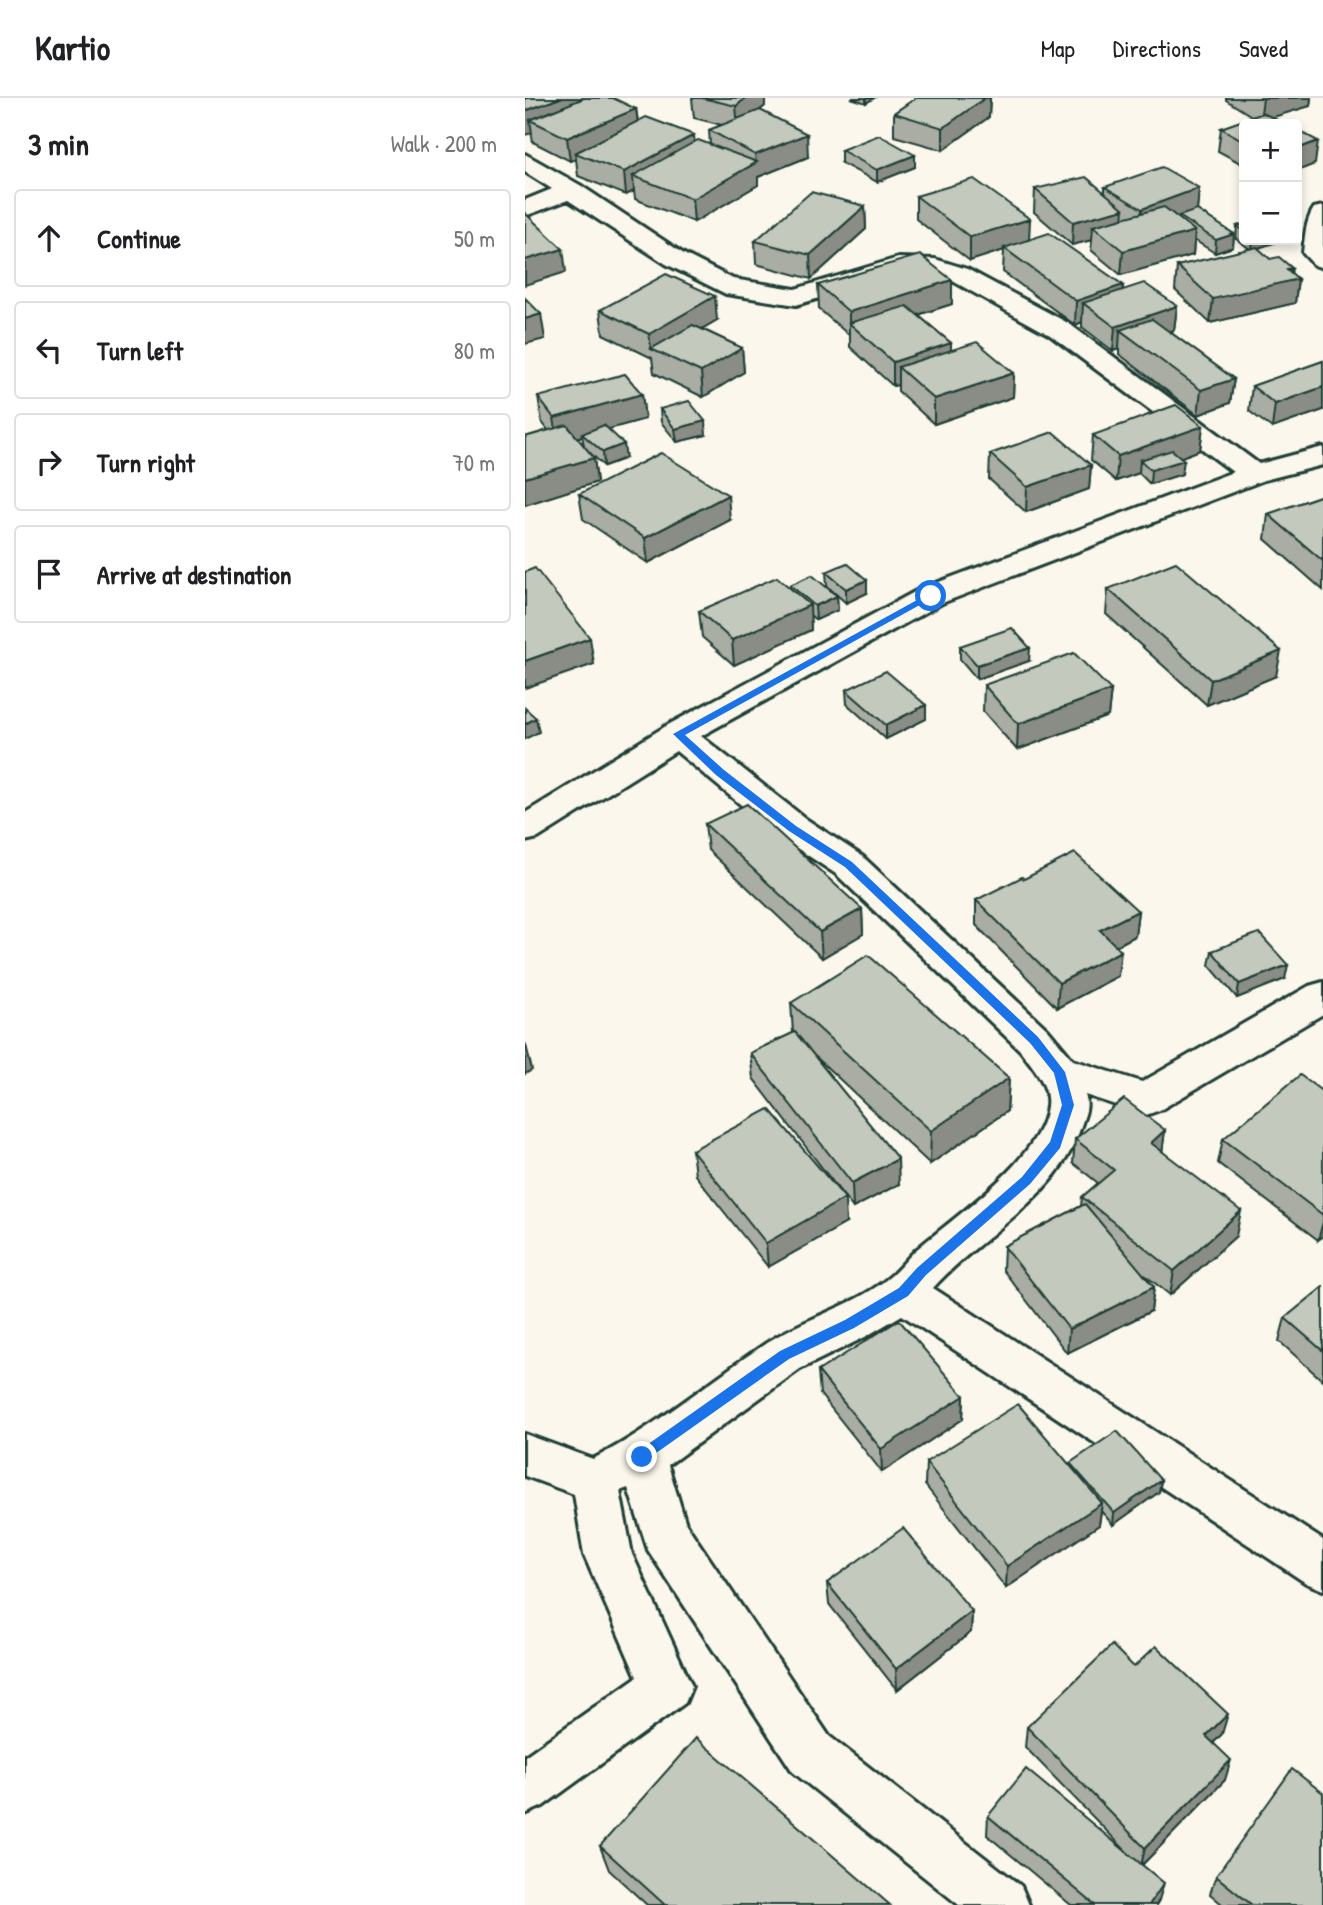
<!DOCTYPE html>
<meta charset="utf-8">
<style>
body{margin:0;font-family:"Patrick Hand",sans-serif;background:#f6f6f6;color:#202124}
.controls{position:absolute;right:21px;top:21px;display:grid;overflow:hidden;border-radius:7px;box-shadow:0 4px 10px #0003}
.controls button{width:63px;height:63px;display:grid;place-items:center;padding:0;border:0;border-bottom:2px solid #e0e0e0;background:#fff;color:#202124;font:35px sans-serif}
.stop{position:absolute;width:21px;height:21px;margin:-16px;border:5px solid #1a73e8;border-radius:50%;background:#fff}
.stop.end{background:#1a73e8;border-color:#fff;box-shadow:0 2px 7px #0008}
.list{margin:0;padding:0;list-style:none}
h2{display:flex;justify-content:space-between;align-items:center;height:91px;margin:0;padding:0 28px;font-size:30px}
h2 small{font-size:23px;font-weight:400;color:#757577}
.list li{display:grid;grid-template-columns:46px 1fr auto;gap:21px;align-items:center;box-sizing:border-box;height:98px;margin:0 14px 14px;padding:0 14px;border:2px solid #e0e0e0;border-radius:7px}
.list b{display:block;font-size:26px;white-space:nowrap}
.list em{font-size:23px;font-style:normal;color:#757577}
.icon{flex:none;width:38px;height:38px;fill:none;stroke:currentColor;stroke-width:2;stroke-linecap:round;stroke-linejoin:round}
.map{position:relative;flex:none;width:798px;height:1807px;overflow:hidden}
header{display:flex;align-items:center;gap:42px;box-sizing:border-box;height:98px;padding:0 35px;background:#fff;border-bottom:2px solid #e0e0e0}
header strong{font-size:33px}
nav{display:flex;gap:38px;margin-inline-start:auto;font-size:24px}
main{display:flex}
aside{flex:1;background:#fff}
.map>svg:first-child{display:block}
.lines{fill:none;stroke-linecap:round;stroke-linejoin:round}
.street-casing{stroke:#1f3d34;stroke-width:6}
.street{fill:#fbf7ec;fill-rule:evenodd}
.wall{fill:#a9ada3;stroke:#1f3d34;stroke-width:2;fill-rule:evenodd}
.shaded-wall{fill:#898d85;stroke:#1f3d34;stroke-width:2}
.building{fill:#c4c9be;stroke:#1f3d34;stroke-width:2}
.route{fill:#1a73e8}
</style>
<header>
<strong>Kartio</strong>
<nav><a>Map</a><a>Directions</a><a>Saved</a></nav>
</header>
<main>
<aside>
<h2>3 min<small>Walk · 200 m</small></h2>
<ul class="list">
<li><svg class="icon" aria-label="ahead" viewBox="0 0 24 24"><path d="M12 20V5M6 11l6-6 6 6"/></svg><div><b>Continue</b></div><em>50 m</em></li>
<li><svg class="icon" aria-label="left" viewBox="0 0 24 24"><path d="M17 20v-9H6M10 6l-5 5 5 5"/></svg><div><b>Turn left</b></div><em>80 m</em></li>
<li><svg class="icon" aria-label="right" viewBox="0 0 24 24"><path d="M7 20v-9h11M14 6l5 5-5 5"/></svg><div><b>Turn right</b></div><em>70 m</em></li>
<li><svg class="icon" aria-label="arrive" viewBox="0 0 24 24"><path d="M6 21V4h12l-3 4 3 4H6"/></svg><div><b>Arrive at destination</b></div></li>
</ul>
</aside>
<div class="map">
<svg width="798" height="1807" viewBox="0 0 798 1807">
<rect width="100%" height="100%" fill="#fbf7ec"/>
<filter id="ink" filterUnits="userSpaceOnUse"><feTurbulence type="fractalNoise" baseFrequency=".0143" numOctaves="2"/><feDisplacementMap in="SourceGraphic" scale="14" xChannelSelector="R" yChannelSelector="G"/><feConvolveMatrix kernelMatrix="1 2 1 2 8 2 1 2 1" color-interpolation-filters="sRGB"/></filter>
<g filter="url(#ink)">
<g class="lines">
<defs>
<g id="street">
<path d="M0 56 55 87 159 156 208 181 270 191 373 160 410 161 442 171 543 225 734 366 798 349V367L739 382 417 505 176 638 281 721 337 758 523 932 548 962 617 984 784 888 798 884V916L635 1012 621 1017 560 997C564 1009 560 1016 556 1028 533 1101 456 1136 408 1190L798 1442V1492L781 1485 377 1217 340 1239 275 1271 143 1367 161 1426 304 1638 496 1788 504 1807H434L268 1674 123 1452 103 1390 95 1393 107 1456 167 1588 160 1605 18 1708 0 1716V1658L112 1579 59 1457 49 1396 0 1378V1336L68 1361C129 1330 183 1284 240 1246 278 1220 326 1210 362 1181 373 1173 382 1160 392 1151 431 1118 516 1061 522 1008 525 987 507 968 495 952L311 776 255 739 151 653 13 740 0 743V715L141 628 395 491 708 374 525 237 424 181 408 177 375 176 271 207 201 196 141 166 43 102 0 118V102L27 91 0 74Z"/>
<path d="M798 108V170L789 167 778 155C780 139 780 124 789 110Z"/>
</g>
</defs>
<use href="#street" class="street-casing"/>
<use href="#street" class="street"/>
</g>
<g class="wall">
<polygon points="0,0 111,11 113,23 169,44 185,47 184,32 197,27 169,20 167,0 240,0 240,8 235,12 283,59 233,79 233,87 169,124 110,101 109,93 101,97 53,78 51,61 45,63 8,44"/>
<polygon points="326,0 349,0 341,5"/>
<polygon points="391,0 465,0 464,19 418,52 369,38 369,15"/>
<polygon points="701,0 786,0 785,8 719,26 719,67 693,53 696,30 728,19 701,2"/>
<polygon points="316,52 390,57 390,69 352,84 316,65"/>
<polygon points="580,89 674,90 672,112 709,136 708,149 690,155 669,142 668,157 596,177 566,152 567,142 547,147 509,114 510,91 580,95"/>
<polygon points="391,98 504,142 598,187 598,192 652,208 649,232 645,234 709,281 705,305 673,317 594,256 594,251 588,253 557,229 557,224 550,227 478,174 479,152 445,163 391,121"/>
<polygon points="340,108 341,131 286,181 231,166 230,143"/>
<polygon points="719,126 719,142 758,142 732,150 745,161 773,181 770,205 685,225 650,192 652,168 725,151 711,141 712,128"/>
<polygon points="293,187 427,206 393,217 426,245 426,252 489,275 488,299 409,326 373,293 373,287 368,288 325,249 325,238 294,211"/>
<polygon points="75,212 192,222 177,231 217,250 219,274 178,299 129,275 127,260 78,236"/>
<polygon points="798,263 798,312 747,330 724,313 727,288"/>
<path d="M117 296 120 321 83 331 101 360 79 368 64 354 69 360 72 384 0 407V339L23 332 17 324 13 299ZM57 338 59 347 52 340Z"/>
<polygon points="135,311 181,337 152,344 136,324"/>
<polygon points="678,328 675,352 656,359 657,376 625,386 614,375 591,383 566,362 568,337"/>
<polygon points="465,356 566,367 564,391 501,414 464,381"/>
<polygon points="54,396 205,422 123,465 58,421"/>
<polygon points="798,397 798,492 740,441 743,416"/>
<polygon points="301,474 342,495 321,505 302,488"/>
<polygon points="265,487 312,498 313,512 291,522 285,517 286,532 209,567 177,539 174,513 265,490"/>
<polygon points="583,491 751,578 682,607 581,516"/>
<polygon points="435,548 504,563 452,581 435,561"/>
<polygon points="459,587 586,592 583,618 492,652 458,613"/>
<polygon points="321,592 401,607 401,621 361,641 322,606"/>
<polygon points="180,726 337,811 338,836 297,860 183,752"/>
<polygon points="451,802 613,813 610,838 591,848 593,878 532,910 451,827"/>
<polygon points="687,853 760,881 712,900 684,867"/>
<polygon points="266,905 484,980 482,1013 405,1066 291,959 374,1086 328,1110 228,980 225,955 268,935"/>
<polygon points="798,994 798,1138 793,1142 693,1065 698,1041"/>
<polygon points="640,1032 637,1053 711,1138 645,1197 616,1174 629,1189 626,1213 542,1255 478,1172 479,1148 556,1108 557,1099 573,1085 548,1065 550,1041"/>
<polygon points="167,1052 321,1125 243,1169 170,1077"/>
<polygon points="798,1189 798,1282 797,1282 754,1243 760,1220"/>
<polygon points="293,1273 439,1298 438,1321 357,1374 295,1296"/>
<polygon points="401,1364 545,1367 545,1365 636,1382 634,1394 588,1427 576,1413 574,1427 481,1490 400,1387"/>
<polygon points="302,1485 447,1513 446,1534 372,1592 304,1506"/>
<polygon points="502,1629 697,1636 688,1645 700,1682 617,1767 634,1802 631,1807 546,1807 462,1737 463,1718 604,1756 500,1649"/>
<polygon points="75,1748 365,1807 122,1807 84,1772"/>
<polygon points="691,1778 798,1807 698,1807 685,1796"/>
</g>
<g class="shaded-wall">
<polygon points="35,0 61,0 5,22 7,35 0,37 0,13"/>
<polygon points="221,0 240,0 240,8 213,30 211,8"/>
<polygon points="341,0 349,0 341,5"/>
<polygon points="460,0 465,0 464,19 418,52 418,30"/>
<polygon points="738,0 786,0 785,8 735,23"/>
<polygon points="111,11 114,34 50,55 51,61 45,63 42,40"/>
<polygon points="282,36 283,59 233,79 233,87 169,124 167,101 231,65 230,57"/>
<polygon points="169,37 171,60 108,78 109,93 101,97 99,74"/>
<polygon points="793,43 790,66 772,73 772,51"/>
<polygon points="390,57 390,69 352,84 352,72"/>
<polygon points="674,90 672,114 654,118 654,120 615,134 617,111"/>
<polygon points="340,108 341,131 286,181 285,157"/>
<polygon points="599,111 597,135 568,128 567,142 547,147 548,124"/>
<polygon points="505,121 504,144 479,150 479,152 445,163 445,139"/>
<polygon points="670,133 668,157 596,177 598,153"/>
<polygon points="709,136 708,149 690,155 691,142"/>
<polygon points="728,142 758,142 727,152"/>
<polygon points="38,151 41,174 0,187 0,162"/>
<polygon points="767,170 765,183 773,181 770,205 685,225 688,201"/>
<polygon points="427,182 427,206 336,235 324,225 324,239 324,214"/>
<polygon points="598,187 596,210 558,205 557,224 550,227 551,203"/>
<polygon points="190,198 192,222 135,255 126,251 124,236"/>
<polygon points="652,208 649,232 613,245 595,232 594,251 588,253 590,229"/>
<polygon points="16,216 20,241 0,246 0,221"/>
<polygon points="426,245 426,270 373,269 373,287 368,288 368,264"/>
<polygon points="217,250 219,274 178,299 176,274"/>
<polygon points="489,275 488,299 409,326 409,301"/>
<polygon points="709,281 705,305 673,317 676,292"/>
<polygon points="798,289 798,312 747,330 750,306"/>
<polygon points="117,296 120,321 59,338 57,336 57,338 33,345 29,320"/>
<polygon points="180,323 181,337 152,344 150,331"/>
<polygon points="678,328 675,352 625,371 615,362 614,375 591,383 593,358"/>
<polygon points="99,346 101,360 79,368 78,354"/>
<polygon points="69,360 72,384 0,407 0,380"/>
<polygon points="659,362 657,376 625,386 626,372"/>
<polygon points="566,367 564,391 501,414 502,389"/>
<polygon points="203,397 205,422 123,465 120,440"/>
<polygon points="342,482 342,495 321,505 321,491"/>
<polygon points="312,498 313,512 291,522 290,508"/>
<polygon points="285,507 286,532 209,567 207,542"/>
<polygon points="65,540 69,566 0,590 0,563"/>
<polygon points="505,550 504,563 452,581 452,567"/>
<polygon points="756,553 751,578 682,607 686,582"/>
<polygon points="586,592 583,618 492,652 493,626"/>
<polygon points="401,607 401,621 361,641 361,627"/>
<polygon points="11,620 14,634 0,641 0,626"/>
<polygon points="337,811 338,836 297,860 295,834"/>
<polygon points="613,813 610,838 572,858 575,832"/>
<polygon points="596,853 593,878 532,910 534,885"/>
<polygon points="763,867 760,881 712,900 714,886"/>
<polygon points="1,947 7,972 0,976 0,948"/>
<polygon points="484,980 482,1013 405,1066 406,1033"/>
<polygon points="640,1032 637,1057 626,1045"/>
<polygon points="373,1061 374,1086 328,1110 327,1085"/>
<polygon points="320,1100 321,1125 243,1169 241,1145"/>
<polygon points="716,1113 711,1138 645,1197 649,1173"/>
<polygon points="798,1124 798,1138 793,1142"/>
<polygon points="629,1189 626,1213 542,1255 544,1231"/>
<polygon points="439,1298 438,1321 357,1374 356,1351"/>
<polygon points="636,1382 634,1394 588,1427 589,1415"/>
<polygon points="577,1405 574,1427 481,1490 482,1468"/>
<polygon points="447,1513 446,1534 372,1592 371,1571"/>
<polygon points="703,1616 697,1636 676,1658 681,1638"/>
<polygon points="706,1662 700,1682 616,1768 620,1750"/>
<polygon points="639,1785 634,1802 631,1807 624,1807"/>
</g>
<g class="building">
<polygon points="0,0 35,0 0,13"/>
<polygon points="59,0 88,0 111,11 42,40 5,22"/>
<polygon points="177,0 221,0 211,8"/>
<polygon points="391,0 460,0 418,30 369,15"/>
<polygon points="235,12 282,36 230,57 184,32"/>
<polygon points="738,15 760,26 719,26 719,43 696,30"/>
<polygon points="121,19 169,37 99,74 50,55"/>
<polygon points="772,32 793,43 772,51"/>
<polygon points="354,37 390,57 352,72 316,52"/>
<polygon points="173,42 232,64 167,101 108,78"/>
<polygon points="637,69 674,90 617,111 580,89"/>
<polygon points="561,79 599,111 548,124 510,91"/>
<polygon points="449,81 505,121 445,139 391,98"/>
<polygon points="286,94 340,108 285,157 230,143"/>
<polygon points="639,109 670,133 598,153 568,128"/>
<polygon points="672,112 709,136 691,142 654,118"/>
<polygon points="0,115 38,151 0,162"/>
<polygon points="719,126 719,133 712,128"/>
<polygon points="524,135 598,187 551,203 479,150"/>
<polygon points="732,149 745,161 754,159 767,170 762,171 773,181 688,201 652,168"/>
<polygon points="395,157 427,182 324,214 293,187"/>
<polygon points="141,176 190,198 124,236 75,212"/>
<polygon points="619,185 652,208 590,229 558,205"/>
<polygon points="0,200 16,216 0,221"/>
<polygon points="382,208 426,245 368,264 324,225"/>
<polygon points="627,221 709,281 676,292 595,232"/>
<polygon points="168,227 217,250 176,274 126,251"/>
<polygon points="452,244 489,275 409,301 373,269"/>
<polygon points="798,263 798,289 750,306 727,288"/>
<polygon points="100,276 117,296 29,320 13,299"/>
<polygon points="164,303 180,323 150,331 135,311"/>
<polygon points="651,307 678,328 593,358 568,337"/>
<polygon points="42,327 69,360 0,380 0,339"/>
<polygon points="79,327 99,346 78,354 57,336"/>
<polygon points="528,334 566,367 502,389 465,356"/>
<polygon points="647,352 659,362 626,372 615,362"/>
<polygon points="136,355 203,397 120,440 54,396"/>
<polygon points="798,397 798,463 743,416"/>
<polygon points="651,464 756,553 686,582 583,491"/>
<polygon points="322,465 342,482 321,491 301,474"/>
<polygon points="10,470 65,540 0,563 0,474"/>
<polygon points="287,477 312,498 290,508 265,487"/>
<polygon points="252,479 285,507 207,542 174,513"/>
<polygon points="487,530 505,550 452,567 435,548"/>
<polygon points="549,555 586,592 493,626 459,587"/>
<polygon points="361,573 401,607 361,627 321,592"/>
<polygon points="0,610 11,620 0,626"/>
<polygon points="222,706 337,811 295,834 180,726"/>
<polygon points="550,755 613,813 575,832 596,853 534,885 451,802 497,779 499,781"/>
<polygon points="734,835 763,867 714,886 687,853"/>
<polygon points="343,857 484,980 406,1033 266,905"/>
<polygon points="270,934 373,1061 327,1085 225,955"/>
<polygon points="775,977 798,994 798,1117 698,1041"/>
<polygon points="599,1001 640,1032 626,1045 716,1113 649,1173 557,1099 589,1072 550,1041"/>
<polygon points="244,1011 320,1100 241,1145 167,1052"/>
<polygon points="560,1106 629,1189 544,1231 479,1148"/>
<polygon points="798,1189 798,1253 760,1220"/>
<polygon points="374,1222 439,1298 356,1351 293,1273"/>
<polygon points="493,1306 577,1405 482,1468 401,1364"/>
<polygon points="592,1333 636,1382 589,1415 545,1365"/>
<polygon points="378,1430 447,1513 371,1571 302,1485"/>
<polygon points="587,1547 609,1569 631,1548 703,1616 681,1638 706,1662 620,1750 502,1629"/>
<polygon points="171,1640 365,1807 140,1807 75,1748"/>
<polygon points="501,1671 639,1785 624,1807 570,1807 463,1718"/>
<polygon points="767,1671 798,1695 798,1807 727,1807 691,1778"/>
</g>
</g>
<polygon class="route" points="403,496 411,498 160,637 199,672 271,728 327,764 513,939 540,974 549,1007 535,1050 505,1086 401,1177 383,1198 329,1230 264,1261 117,1365 112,1363 112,1354 255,1253 320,1222 374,1190 392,1170 497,1079 525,1044 537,1007 529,975 505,945 320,769 264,733 191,677 148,636"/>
</svg>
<div class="controls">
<button>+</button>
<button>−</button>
</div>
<div class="stop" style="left:406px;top:498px"></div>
<div class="stop end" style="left:117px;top:1359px"></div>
</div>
</main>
